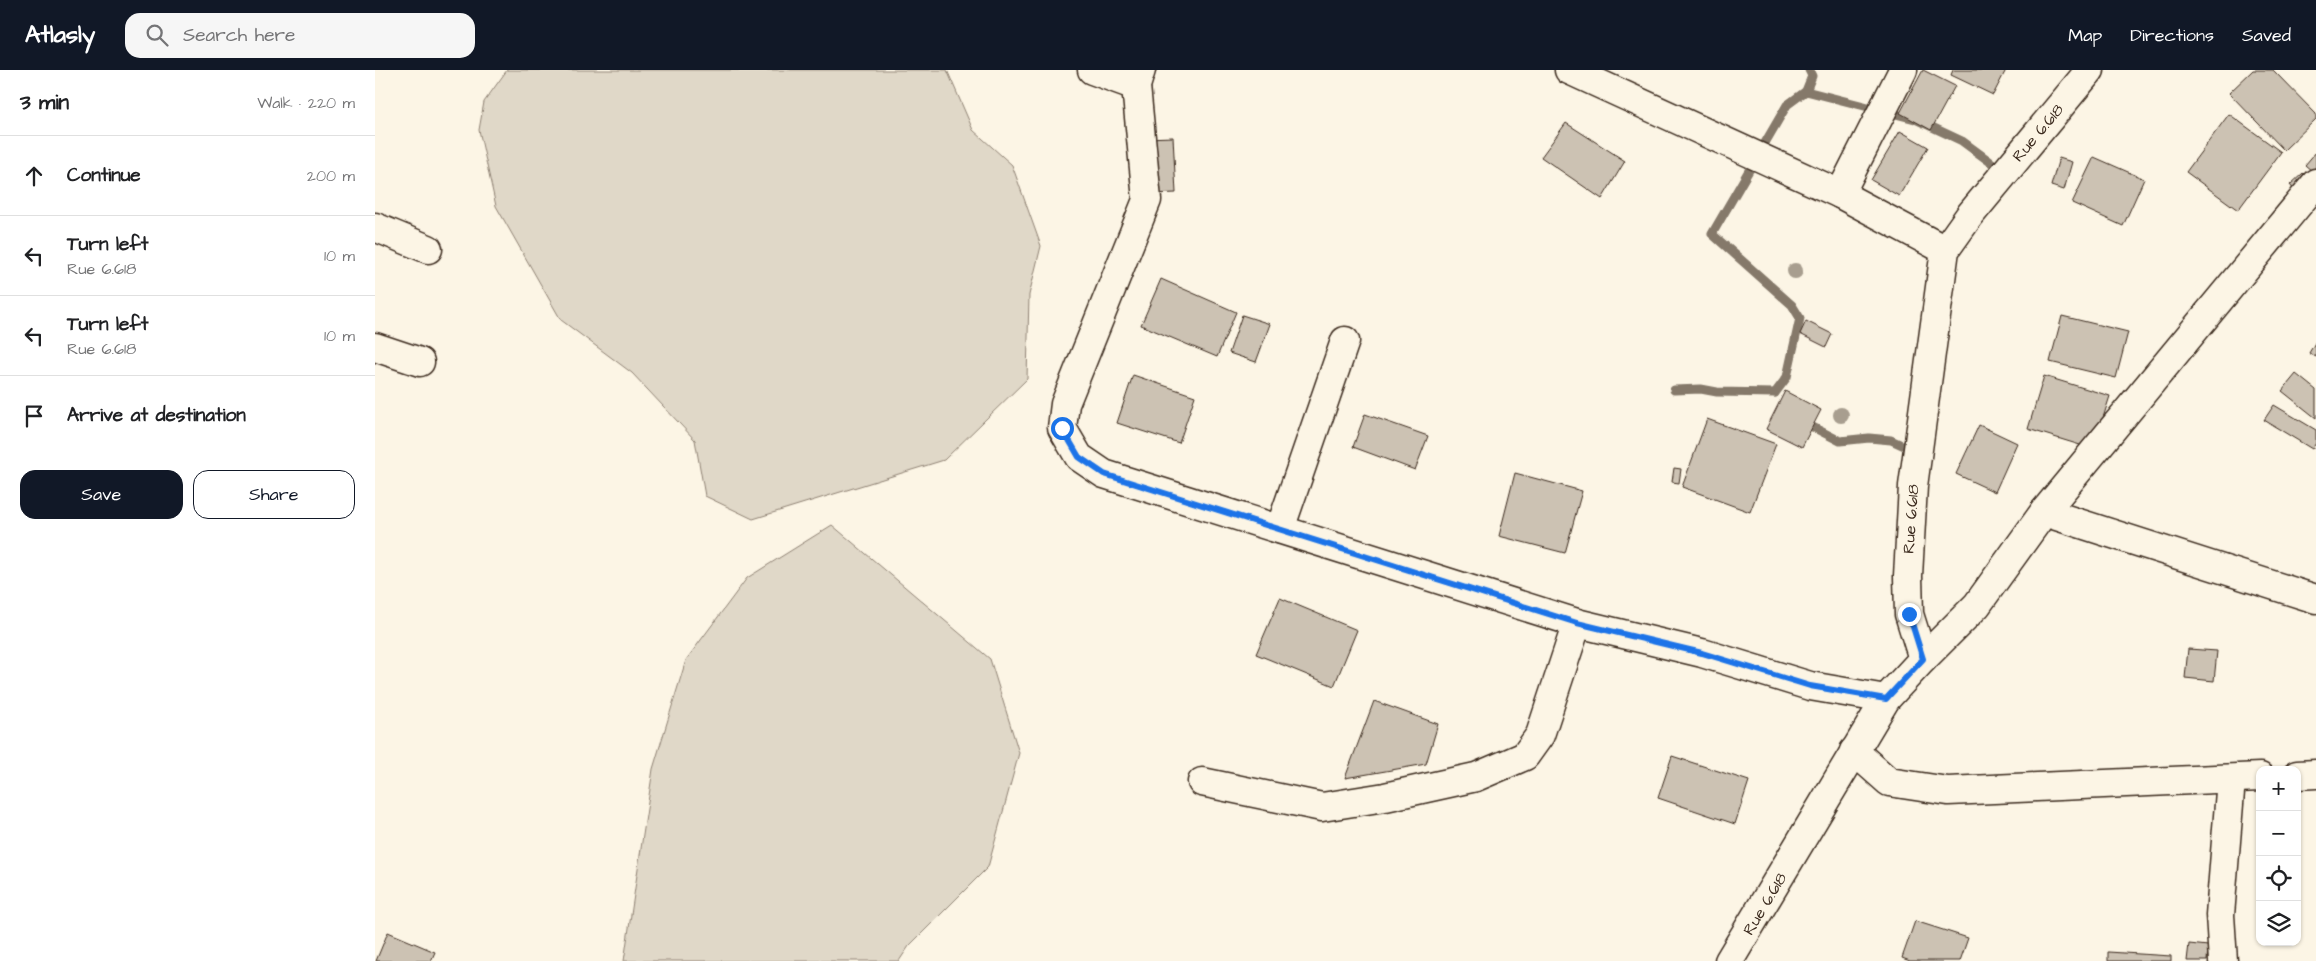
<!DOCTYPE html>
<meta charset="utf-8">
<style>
body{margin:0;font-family:"Architects Daughter",sans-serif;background:#f6f6f6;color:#202124}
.controls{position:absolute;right:15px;bottom:15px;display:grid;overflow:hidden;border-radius:10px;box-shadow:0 1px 4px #0004}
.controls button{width:45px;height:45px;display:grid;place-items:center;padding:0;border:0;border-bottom:1px solid #e0e0e0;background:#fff;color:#202124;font:25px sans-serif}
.stop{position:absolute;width:15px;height:15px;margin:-11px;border:4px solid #1a73e8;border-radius:50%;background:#fff}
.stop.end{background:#1a73e8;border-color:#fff;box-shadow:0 1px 5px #0008}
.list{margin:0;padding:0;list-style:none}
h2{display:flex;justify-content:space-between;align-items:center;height:65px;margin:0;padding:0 20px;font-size:21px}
h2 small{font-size:16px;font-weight:400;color:#757577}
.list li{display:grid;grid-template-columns:32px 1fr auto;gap:15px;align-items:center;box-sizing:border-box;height:80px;padding:0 20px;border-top:1px solid #e0e0e0}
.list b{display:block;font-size:19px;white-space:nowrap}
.list p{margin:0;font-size:16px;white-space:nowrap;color:#757577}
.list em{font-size:16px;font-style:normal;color:#757577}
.actions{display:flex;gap:10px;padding:15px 20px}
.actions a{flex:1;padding:11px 0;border:1px solid #111827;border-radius:15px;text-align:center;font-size:18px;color:#111827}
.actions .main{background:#111827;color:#fff}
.icon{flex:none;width:28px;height:28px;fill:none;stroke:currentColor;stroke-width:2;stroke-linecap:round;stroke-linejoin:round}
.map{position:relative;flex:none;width:1941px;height:891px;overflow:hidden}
header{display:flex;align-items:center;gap:30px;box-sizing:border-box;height:70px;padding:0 25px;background:#111827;color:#fff}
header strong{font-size:24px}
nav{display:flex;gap:28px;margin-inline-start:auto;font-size:18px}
.search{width:350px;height:45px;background:#f6f6f6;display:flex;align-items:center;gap:12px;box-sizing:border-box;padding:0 18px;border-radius:15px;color:#757577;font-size:19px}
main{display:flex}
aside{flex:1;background:#fff}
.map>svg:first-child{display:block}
.green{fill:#e0d8c8;stroke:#8e8173}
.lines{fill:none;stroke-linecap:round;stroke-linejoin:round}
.stream{stroke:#85796b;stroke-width:9}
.building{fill:#ccc2b3;stroke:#3b2a1e}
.street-casing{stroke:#3b2a1e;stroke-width:31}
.street{stroke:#fcf5e5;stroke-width:28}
.tree{fill:#a89e8f}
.route{stroke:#1a73e8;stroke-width:6}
.labels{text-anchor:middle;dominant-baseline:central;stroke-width:4.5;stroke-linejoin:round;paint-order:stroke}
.street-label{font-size:16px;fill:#3b2a1e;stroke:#fcf5e5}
</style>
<header>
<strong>Atlasly</strong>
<div class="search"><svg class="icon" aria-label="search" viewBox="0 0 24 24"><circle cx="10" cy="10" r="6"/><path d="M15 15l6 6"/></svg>Search here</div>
<nav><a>Map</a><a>Directions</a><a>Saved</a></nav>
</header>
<main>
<aside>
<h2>3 min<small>Walk · 220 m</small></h2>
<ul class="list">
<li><svg class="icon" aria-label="ahead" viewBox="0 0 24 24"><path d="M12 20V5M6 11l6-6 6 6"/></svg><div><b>Continue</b></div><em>200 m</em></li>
<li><svg class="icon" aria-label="left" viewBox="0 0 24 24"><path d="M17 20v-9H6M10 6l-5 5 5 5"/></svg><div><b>Turn left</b><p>Rue 6.618</p></div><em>10 m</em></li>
<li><svg class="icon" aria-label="left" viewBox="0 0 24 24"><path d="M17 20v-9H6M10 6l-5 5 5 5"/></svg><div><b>Turn left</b><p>Rue 6.618</p></div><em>10 m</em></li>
<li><svg class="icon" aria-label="arrive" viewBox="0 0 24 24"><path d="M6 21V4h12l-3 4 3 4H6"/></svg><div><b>Arrive at destination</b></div></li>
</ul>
<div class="actions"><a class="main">Save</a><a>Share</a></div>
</aside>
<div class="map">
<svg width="1941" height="891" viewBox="0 0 1941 891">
<rect width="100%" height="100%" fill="#fcf5e5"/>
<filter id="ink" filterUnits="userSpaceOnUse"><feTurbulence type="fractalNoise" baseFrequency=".02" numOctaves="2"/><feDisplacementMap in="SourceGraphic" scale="10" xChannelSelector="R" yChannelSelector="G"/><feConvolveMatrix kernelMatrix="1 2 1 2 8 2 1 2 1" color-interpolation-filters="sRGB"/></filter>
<g filter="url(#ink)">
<g class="green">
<polygon points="132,0 572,0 598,60 637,95 666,176 654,225 652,309 569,390 378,449 330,426 320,370 257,303 186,250 121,136 104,60 109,32"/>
<polygon points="457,455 615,589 644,683 613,797 534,876 524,891 249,891 278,699 311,590 372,508"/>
</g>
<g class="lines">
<g class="stream">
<polyline points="1431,21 1437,6 1434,0"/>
<polyline points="1299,320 1326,319 1342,322 1400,323"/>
<polyline points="1400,323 1412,307 1425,248 1417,235 1337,164 1412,35 1431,21 1540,49 1587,71 1621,96 1629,98"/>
<polyline points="1428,352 1465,371 1494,368 1516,370 1540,381"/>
</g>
</g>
<g class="building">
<polygon points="1548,0 1580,16 1556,60 1525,43"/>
<polygon points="1578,0 1631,0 1618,25 1576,5"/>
<polygon points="1878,0 1898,0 1941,44 1941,49 1909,80 1854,23"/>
<polygon points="1854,44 1906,82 1863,140 1811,102"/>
<polygon points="1191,53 1250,91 1227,129 1166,87"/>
<polygon points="1525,61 1553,77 1524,126 1496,110"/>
<polygon points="798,67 801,123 774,124 770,68"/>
<polygon points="1941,82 1941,97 1937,101 1930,95"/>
<polygon points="1719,87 1769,109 1748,156 1697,133"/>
<polygon points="1684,88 1697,92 1689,120 1676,116"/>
<polygon points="1928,103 1934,109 1920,121 1915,115"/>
<polygon points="786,209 861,242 842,287 766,255"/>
<polygon points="867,245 895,254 881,292 854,283"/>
<polygon points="1687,246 1753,262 1741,308 1675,292"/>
<polygon points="1431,251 1457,264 1451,277 1425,264"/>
<polygon points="1941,271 1941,287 1934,283"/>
<polygon points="1921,304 1941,320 1941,348 1907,321"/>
<polygon points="758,305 820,326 804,373 742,353"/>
<polygon points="1669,306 1735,326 1718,379 1653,359"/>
<polygon points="1410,321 1446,340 1427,377 1391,359"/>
<polygon points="1899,335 1941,360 1941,373 1937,379 1889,350"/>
<polygon points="990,344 1053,366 1040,400 978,377"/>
<polygon points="1332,349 1401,374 1375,442 1307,417"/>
<polygon points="1604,355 1642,373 1620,422 1581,404"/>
<polygon points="1299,398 1306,399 1304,413 1297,412"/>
<polygon points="1140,403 1207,421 1190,483 1124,466"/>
<polygon points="905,528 982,560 959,616 881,584"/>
<polygon points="1813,579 1842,581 1839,611 1810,608"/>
<polygon points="999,631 1063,654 1051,694 970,708"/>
<polygon points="1297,686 1374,711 1360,754 1283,728"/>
<polygon points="1540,851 1593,868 1585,891 1535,891 1527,888"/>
<polygon points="13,862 60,882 56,891 1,891"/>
<polygon points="1814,874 1833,876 1832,891 1812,891"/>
<polygon points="1733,882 1796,886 1796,891 1733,891"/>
</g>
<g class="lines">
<defs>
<g id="street">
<polyline points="717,0 761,16"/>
<polyline points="766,0 761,16 772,130 690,334 687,358 704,387 729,404 1202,553 1327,583 1435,616 1511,629"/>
<polyline points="1194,0 1465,124 1570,180"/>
<polyline points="1465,124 1528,0"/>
<polyline points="0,157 53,179"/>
<polyline points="0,277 45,292"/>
<polyline points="1669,442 1941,529"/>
<polyline points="905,459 970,271"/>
<polyline points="1548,589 1602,535 1669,442 1941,113"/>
<polyline points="1479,681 1514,712 1573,721 1885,707"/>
<polyline points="1922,705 1941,704"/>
<polyline points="827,712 947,737 1010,727 1101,707 1150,686 1165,665 1202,553"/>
<polyline points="1354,891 1511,629 1548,589 1534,544 1533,506 1538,416 1570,180 1595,145 1715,0"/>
<polyline points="1848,891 1845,845 1856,709"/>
</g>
</defs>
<use href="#street" class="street-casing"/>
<use href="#street" class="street"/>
</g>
<g class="tree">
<circle cx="1420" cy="201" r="8"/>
<circle cx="1466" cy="345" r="8"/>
</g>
</g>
<g class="lines" filter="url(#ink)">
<polyline class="route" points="687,358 704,387 729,404 1202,553 1327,583 1435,616 1511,629 1548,589 1534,544"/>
</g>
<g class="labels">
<g class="street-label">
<text transform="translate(1663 63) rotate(-50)">Rue 6.618</text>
<text transform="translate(1536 449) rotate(-86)">Rue 6.618</text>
<text transform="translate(1390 834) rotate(-59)">Rue 6.618</text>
</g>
</g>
</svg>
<div class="controls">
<button>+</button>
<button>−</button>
<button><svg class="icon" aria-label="locate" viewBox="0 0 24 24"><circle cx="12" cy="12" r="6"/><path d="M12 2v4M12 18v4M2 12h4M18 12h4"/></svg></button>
<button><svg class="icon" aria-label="layers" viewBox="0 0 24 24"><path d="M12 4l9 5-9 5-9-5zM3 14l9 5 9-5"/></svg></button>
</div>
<div class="stop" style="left:687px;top:358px"></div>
<div class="stop end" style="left:1534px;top:544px"></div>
</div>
</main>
